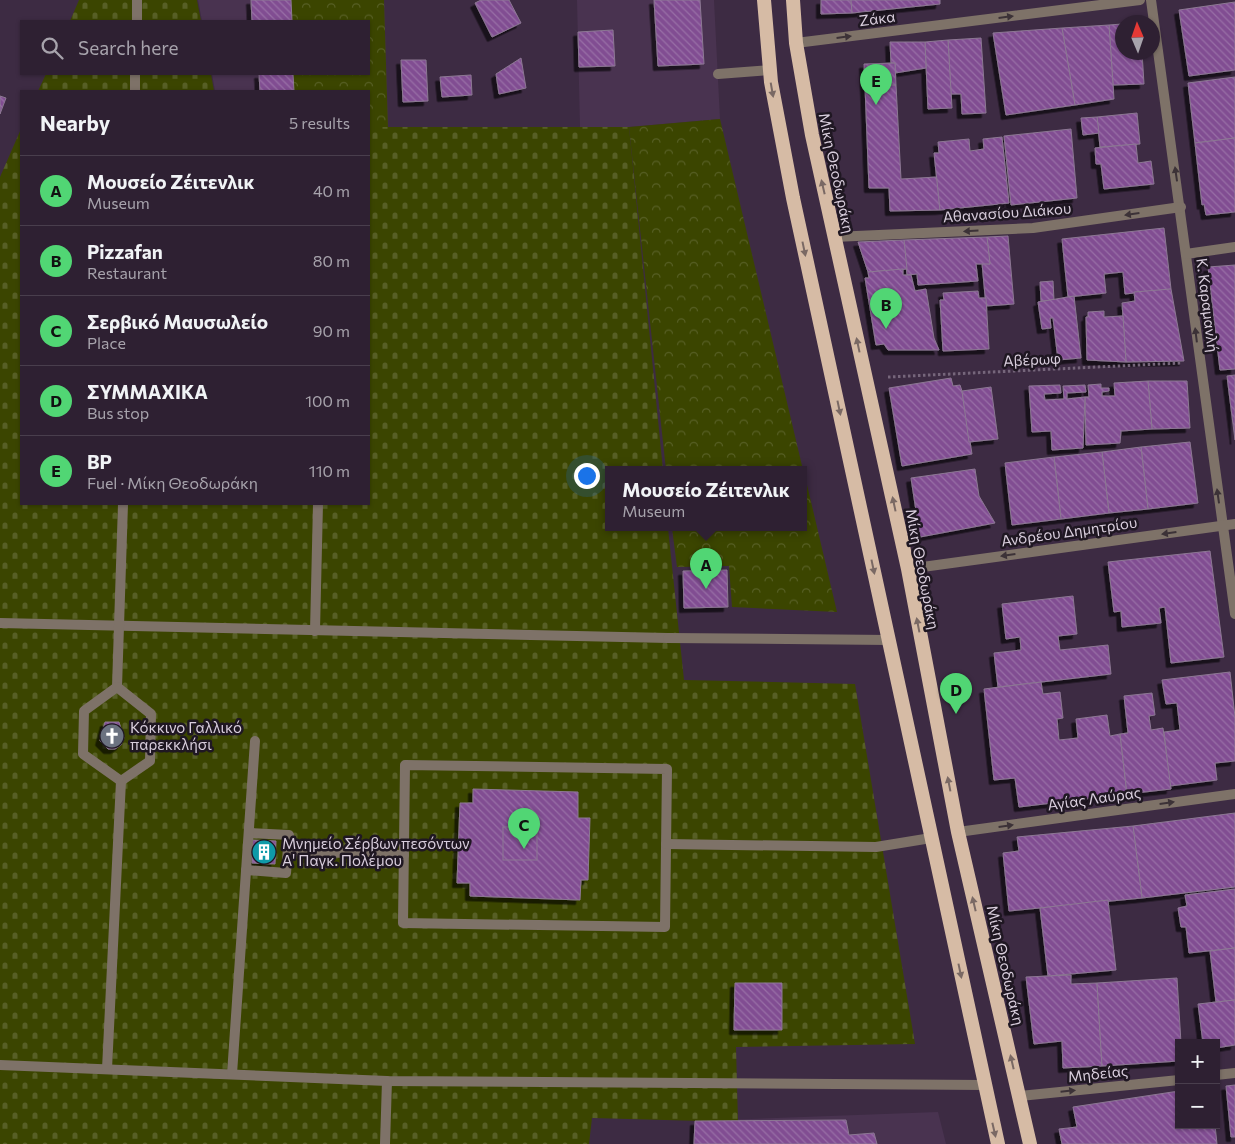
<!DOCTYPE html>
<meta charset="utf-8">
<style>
body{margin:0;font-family:Commissioner,sans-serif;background:#36283a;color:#f1f3f6}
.controls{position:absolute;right:15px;bottom:15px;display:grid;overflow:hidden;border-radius:0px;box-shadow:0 1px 4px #0004}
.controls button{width:45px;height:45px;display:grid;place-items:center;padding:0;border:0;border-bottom:1px solid #493e4d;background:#2e2032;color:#f1f3f6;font:25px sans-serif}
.compass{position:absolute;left:1115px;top:15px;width:45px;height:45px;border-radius:50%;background:#2e2032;box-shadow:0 1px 4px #0004;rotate:358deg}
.you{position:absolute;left:586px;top:475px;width:18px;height:18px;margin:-12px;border:4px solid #fff;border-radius:50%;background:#1a73e8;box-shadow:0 0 0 8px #1a73e833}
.badge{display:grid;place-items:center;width:32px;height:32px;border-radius:50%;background:#51d674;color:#111;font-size:16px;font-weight:700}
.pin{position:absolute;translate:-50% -41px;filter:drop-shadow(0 1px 2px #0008)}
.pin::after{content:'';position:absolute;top:26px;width:18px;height:15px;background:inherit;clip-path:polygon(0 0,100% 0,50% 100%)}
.popup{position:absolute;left:605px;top:466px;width:202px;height:65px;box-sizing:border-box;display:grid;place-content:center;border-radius:0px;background:#2e2032;filter:drop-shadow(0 1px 4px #0005);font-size:16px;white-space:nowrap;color:#a7a3ac}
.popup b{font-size:19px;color:#f1f3f6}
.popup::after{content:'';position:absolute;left:50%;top:100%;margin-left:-10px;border:10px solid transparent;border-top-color:#2e2032}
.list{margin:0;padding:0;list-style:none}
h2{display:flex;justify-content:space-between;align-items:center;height:65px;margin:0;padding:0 20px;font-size:21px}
h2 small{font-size:16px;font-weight:400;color:#a7a3ac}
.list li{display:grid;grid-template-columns:32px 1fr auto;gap:15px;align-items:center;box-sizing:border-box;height:70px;padding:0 20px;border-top:1px solid #493e4d}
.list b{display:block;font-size:19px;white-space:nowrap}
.list p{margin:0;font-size:16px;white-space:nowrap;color:#a7a3ac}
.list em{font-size:16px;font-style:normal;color:#a7a3ac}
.icon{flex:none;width:28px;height:28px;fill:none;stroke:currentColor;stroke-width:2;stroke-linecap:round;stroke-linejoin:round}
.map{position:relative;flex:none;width:1235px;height:1144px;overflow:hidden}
.search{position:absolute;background:#2e2032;box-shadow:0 1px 4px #0004;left:20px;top:20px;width:350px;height:55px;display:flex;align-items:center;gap:12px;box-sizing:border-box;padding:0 18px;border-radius:0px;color:#a7a3ac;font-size:19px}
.panel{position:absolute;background:#2e2032;box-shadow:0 1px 4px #0004;left:20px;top:90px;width:350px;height:415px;border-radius:0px}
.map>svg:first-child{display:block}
.built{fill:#493350}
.cemetery{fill:url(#cemetery-stones)}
.park{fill:url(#park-crowns)}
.building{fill:url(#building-back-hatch);stroke:#8c7893;filter:url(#shadow)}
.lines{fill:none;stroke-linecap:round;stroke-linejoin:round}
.path{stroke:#76667b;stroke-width:3;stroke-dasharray:2.5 2.5;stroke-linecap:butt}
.service{stroke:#7e7268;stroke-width:10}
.pedestrian{stroke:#7e7268;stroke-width:10}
.minor{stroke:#7e7268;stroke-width:10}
.trunk{stroke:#d6bba5;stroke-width:14}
.oneway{fill:#3c3237}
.oneway2{fill:#7a6964}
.labels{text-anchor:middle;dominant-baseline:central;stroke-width:5;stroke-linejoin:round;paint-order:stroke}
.street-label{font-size:15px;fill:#d9cedd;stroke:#1f1722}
.poi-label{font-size:15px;fill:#d9cedd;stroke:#1f1722;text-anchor:start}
</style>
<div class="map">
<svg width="1235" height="1144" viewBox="0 0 1235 1144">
<defs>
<pattern id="cemetery-stones" width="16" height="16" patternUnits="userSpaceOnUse" patternTransform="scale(1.25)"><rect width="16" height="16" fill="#3b4500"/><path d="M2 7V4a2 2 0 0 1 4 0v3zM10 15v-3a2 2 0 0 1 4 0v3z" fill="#575f25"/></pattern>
<pattern id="park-crowns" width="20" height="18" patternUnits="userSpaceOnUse" patternTransform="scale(1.25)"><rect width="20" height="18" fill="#3b4500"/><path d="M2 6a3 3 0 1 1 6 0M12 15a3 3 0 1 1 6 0" fill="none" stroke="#575f25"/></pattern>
<pattern id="building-back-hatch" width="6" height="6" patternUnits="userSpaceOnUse" patternTransform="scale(1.25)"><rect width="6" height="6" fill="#814e92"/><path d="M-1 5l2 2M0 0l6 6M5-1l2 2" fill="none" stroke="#986ea6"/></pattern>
<filter id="shadow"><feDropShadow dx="-4.5" dy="4.5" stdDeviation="0" flood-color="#0009"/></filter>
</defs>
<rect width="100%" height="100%" fill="#3d2b43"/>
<g class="built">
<polygon points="198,0 384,0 388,127 369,127 369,91 215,91 212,74 369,74 369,21 202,21"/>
<polygon points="577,0 714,0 720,119 629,127 580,127"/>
<polygon points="938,1112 946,1144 694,1144 695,1121"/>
</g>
<g class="cemetery">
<polygon points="79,0 197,0 201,21 70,21"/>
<polygon points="46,74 211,74 214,91 38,91"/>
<polygon points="369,127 629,127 663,470 608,470 608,528 668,528 684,680 855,684 915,1044 736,1047 738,1122 592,1118 589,1144 0,1144 0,177 21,129 21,504 369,504"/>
</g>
<g class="park">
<polygon points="290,0 384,0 388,127 369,127 369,91 293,91 292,74 369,74 369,21 290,21"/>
<polygon points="720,119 803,470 666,470 629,127"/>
<polygon points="804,472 837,612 732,607 729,566 677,567 672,528 804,528"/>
</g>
<g class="building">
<polygon points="251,0 291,0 292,21 252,21"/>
<polygon points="481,0 509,0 521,23 492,37 475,3"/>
<polygon points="654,0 700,0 704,64 658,66"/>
<polygon points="821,0 851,0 852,13 821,14"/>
<polygon points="851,0 940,0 940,4 852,13"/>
<polygon points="1235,2 1235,70 1189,76 1179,10"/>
<polygon points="1122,24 1122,52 1142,52 1144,84 1113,85 1109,25"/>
<polygon points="1109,25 1114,99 1075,105 1062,28"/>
<polygon points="1062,28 1075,105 1006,115 993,33"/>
<polygon points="613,30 615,66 579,67 578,32"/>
<polygon points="981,38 986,113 962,114 961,94 951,94 948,40"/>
<polygon points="948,40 952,108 928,109 925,42"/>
<polygon points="890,42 925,42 926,68 895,73 895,63 891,63"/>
<polygon points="521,58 526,88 499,94 496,74"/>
<polygon points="401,60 426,60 428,101 403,102"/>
<polygon points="895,63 896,85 865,86 864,64"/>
<polygon points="259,74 293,74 294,91 260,91"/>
<polygon points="471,75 472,95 442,97 440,77"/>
<polygon points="1235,77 1235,138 1195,143 1188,83"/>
<polygon points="896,85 901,179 937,177 940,210 890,211 889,188 869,188 865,86"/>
<polygon points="0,96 6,98 0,114"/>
<polygon points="1137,113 1140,144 1100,147 1097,117"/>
<polygon points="1097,117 1099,133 1083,135 1081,118"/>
<polygon points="1071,129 1077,198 1011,205 1004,136"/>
<polygon points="1002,137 1009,203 940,210 934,153 939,153 938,142 969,139 970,151 984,149 983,139"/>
<polygon points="1235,138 1235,212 1206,215 1204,204 1202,205 1195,143"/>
<polygon points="1136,144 1138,163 1151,161 1154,184 1104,189 1101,164 1096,164 1095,148"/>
<polygon points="1164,228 1171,289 1125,294 1123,272 1104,274 1106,293 1068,297 1062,239"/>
<polygon points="1008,236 1014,304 986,306 982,263 990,264 987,237"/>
<polygon points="987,237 990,264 976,264 978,281 918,285 917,274 907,275 904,240"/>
<polygon points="904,240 907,269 868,272 858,242"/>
<polygon points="1235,265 1235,369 1220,370 1208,267"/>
<polygon points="903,269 903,275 911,275 915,291 926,289 934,338 939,350 888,350 884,344 876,345 865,278 869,278 868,272"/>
<polygon points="1053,281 1054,300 1041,301 1040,282"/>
<polygon points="1171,289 1184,361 1126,362 1122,303 1135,301 1134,292"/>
<polygon points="978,291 979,298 986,298 989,349 943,351 940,300 944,300 943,293"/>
<polygon points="1074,296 1081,358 1058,360 1053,318 1050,318 1051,328 1042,329 1038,302"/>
<polygon points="1104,311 1104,317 1123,316 1126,362 1087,360 1086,317 1088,317 1088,312"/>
<polygon points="1235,375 1235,440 1227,376"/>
<polygon points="951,378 953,386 960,385 962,391 972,454 902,466 889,388"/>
<polygon points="1148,381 1187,381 1190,428 1152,429"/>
<polygon points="1148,381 1152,429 1121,431 1120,443 1086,445 1085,397 1089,397 1088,385 1101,384 1101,388 1109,388 1109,391 1102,392 1102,396 1115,396 1114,383"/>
<polygon points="1060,385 1061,393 1044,394 1045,400 1064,399 1063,386 1085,385 1086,392 1067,393 1067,399 1085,397 1083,448 1052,450 1051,431 1032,432 1029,386"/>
<polygon points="991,387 998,439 969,442 962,391"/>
<polygon points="1190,442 1198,503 1148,509 1141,447"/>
<polygon points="1141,447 1148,509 1109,513 1102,452"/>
<polygon points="1102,452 1109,513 1061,519 1054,457"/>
<polygon points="1054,457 1061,519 1012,525 1005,463"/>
<polygon points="975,469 979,496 995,523 920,537 911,478"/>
<polygon points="1210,551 1224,657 1171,663 1165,607 1159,608 1161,623 1122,627 1121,611 1114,612 1108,562"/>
<polygon points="727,570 728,607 684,608 683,571"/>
<polygon points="1073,596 1077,634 1058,636 1060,650 1108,645 1111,674 998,687 994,653 1021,650 1020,637 1006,639 1002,604"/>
<polygon points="1230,672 1235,717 1235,761 1215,763 1217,780 1170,786 1164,732 1180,730 1177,703 1166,704 1162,680"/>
<polygon points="1041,682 1043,694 1060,692 1063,718 1057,719 1059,740 1078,738 1076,719 1107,715 1110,736 1120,734 1127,794 1019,807 1015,778 994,780 984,689"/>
<polygon points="1152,693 1155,715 1149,716 1151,730 1163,728 1171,789 1127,794 1120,734 1128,733 1124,696"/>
<polygon points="105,722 119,722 124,738 121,745 115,749 108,749 100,741"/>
<polygon points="473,789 578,792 578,818 590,818 588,880 581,880 580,900 470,896 470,883 457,883 460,803 473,803"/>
<polygon points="1235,813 1235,887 1142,898 1133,826"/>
<polygon points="1133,826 1142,898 1009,911 1003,853 1019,851 1017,837"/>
<rect x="503" y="827" width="34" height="33"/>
<polygon points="252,840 276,841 275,864 252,863"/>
<polygon points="1235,889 1235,948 1189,953 1186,927 1181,927 1178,908 1187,906 1185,895"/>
<polygon points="1108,900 1116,970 1048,976 1040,908"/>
<polygon points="1235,948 1235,1000 1216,1002 1210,951"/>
<polygon points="1071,975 1071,984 1097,983 1102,1066 1063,1068 1062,1041 1034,1044 1026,977"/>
<polygon points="1177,978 1181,1043 1179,1043 1179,1061 1102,1066 1097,983"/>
<polygon points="735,983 782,983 782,1030 734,1030"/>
<polygon points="1235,1000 1235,1045 1216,1048 1216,1043 1203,1043 1198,1004"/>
<polygon points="1235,1085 1235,1137 1231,1137 1226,1086"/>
<polygon points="1179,1091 1179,1125 1215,1125 1217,1144 1062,1144 1059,1129 1077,1127 1073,1107"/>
<polygon points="846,1120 849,1135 874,1133 877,1144 694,1144 695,1121"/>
</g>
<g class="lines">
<polyline class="path" points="888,377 1181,363"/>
<g class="service">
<polyline points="137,21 137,0"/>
<polyline points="718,74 769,70"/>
<polyline points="135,91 135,74"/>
<polyline points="0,623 668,638"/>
<polyline points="315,631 318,504"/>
<polyline points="117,687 123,504"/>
<polyline points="117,687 84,711 83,754 121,781"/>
<polyline points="117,687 151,714 150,761 121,781"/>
<polyline points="0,1065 387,1081 985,1085"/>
<polyline points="107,1069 121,781"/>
<polyline points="385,1144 387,1081"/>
</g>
<g class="pedestrian">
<polygon points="405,765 667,769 665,927 403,923"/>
<polyline points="666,844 876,847 931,838"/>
<polyline points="288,851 404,855"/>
<polyline points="246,870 286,873 289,835 249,833"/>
<polyline points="232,1074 255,741"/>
</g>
<g class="minor">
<polyline points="1151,0 1235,614"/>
<polyline points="796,43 1140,0"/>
<polyline points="834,237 1033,228 1181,207"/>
<polyline points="1186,254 1235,247"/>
<polyline points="908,569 1235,524"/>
<polyline points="668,638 889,640"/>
<polyline points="958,832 1235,794"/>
<polyline points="1216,1075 1235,1073"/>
<polyline points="1020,1096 1179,1080"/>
</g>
<g class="trunk">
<polyline points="764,0 771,82 793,198 998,1144"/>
<polyline points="793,0 796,43 812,135 908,569 958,832 1030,1144"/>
</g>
</g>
<defs><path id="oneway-solid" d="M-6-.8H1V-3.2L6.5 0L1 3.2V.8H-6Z" transform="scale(1.25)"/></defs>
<g class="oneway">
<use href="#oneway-solid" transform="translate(1006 17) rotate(-7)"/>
<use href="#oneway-solid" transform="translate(844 37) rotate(-7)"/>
<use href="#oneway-solid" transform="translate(1176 174) rotate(-98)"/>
<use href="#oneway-solid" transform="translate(1132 214) rotate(172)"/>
<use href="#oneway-solid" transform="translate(971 231) rotate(177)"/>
<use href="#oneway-solid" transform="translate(1196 335) rotate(-97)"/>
<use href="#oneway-solid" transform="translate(1218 496) rotate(-98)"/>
<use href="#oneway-solid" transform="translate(1169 533) rotate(172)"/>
<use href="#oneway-solid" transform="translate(1008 555) rotate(172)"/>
<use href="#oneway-solid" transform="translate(1167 803) rotate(-8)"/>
<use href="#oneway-solid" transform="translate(1006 826) rotate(-8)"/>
<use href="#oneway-solid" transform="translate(1068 1091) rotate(-6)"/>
</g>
<g class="oneway2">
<use href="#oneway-solid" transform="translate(772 90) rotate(80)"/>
<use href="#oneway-solid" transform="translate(823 187) rotate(-103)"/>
<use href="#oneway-solid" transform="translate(804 249) rotate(78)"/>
<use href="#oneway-solid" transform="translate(858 345) rotate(-102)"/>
<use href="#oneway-solid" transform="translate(839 408) rotate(78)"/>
<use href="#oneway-solid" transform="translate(894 504) rotate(-102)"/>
<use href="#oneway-solid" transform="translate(873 567) rotate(78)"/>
<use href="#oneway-solid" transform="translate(918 625) rotate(-101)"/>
<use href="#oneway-solid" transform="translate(949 784) rotate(-101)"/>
<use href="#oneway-solid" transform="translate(974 904) rotate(-103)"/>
<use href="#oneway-solid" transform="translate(960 971) rotate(78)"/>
<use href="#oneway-solid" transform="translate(1012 1062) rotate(-103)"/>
<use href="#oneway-solid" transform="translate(994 1130) rotate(77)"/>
</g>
<defs>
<symbol id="church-disc" viewBox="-11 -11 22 22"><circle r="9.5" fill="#6b7280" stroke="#1f1722"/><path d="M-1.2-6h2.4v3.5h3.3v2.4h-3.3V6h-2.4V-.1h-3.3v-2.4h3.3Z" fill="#fff"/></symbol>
<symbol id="building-disc" viewBox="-11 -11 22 22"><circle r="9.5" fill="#0f9aa8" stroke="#1f1722"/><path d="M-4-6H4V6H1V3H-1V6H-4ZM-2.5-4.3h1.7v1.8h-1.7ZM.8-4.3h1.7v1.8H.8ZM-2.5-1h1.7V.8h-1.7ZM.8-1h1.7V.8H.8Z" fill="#fff"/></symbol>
</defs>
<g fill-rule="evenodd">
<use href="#church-disc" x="98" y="722" width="28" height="28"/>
<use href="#building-disc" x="250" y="838" width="28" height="28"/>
</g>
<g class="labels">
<g class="street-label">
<text transform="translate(877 18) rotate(-7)">Ζάκα</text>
<text transform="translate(837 173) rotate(78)">Μίκη Θεοδωράκη</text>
<text transform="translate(1007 212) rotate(-4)">Αθανασίου Διάκου</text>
<text transform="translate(1208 305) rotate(83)">Κ. Καραμανλή</text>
<text transform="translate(1032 359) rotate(-3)">Αβέρωφ</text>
<text transform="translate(1069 531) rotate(-8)">Ανδρέου Δημητρίου</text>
<text transform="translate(923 569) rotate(79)">Μίκη Θεοδωράκη</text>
<text transform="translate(1094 798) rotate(-8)">Αγίας Λαύρας</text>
<text transform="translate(1006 965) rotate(77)">Μίκη Θεοδωράκη</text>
<text transform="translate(1098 1073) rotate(-6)">Μηδείας</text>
</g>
<g class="poi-label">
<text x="130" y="727">Κόκκινο Γαλλικό<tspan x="130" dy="17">παρεκκλήσι</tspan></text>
<text x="282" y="843">Μνημείο Σέρβων πεσόντων<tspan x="282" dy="17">Α' Παγκ. Πολέμου</tspan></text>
</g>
</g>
</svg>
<div class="controls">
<button>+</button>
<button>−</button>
</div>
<svg class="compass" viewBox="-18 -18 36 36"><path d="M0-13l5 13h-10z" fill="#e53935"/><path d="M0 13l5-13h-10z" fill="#a7a3ac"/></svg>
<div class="you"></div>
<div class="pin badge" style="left:706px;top:589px">A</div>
<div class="popup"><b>Μουσείο Ζέιτενλικ</b>Museum</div>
<div class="pin badge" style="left:886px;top:329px">B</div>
<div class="pin badge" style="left:524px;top:849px">C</div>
<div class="pin badge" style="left:956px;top:714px">D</div>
<div class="pin badge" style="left:876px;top:105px">E</div>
<div class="search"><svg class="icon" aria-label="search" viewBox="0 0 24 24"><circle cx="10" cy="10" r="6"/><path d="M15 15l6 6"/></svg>Search here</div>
<section class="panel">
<h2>Nearby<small>5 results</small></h2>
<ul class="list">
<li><span class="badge">A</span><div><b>Μουσείο Ζέιτενλικ</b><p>Museum</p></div><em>40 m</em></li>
<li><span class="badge">B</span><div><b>Pizzafan</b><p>Restaurant</p></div><em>80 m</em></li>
<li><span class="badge">C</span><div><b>Σερβικό Μαυσωλείο</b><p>Place</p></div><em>90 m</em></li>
<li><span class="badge">D</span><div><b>ΣΥΜΜΑΧΙΚΑ</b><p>Bus stop</p></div><em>100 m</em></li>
<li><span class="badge">E</span><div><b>BP</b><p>Fuel · Μίκη Θεοδωράκη</p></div><em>110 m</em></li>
</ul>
</section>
</div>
